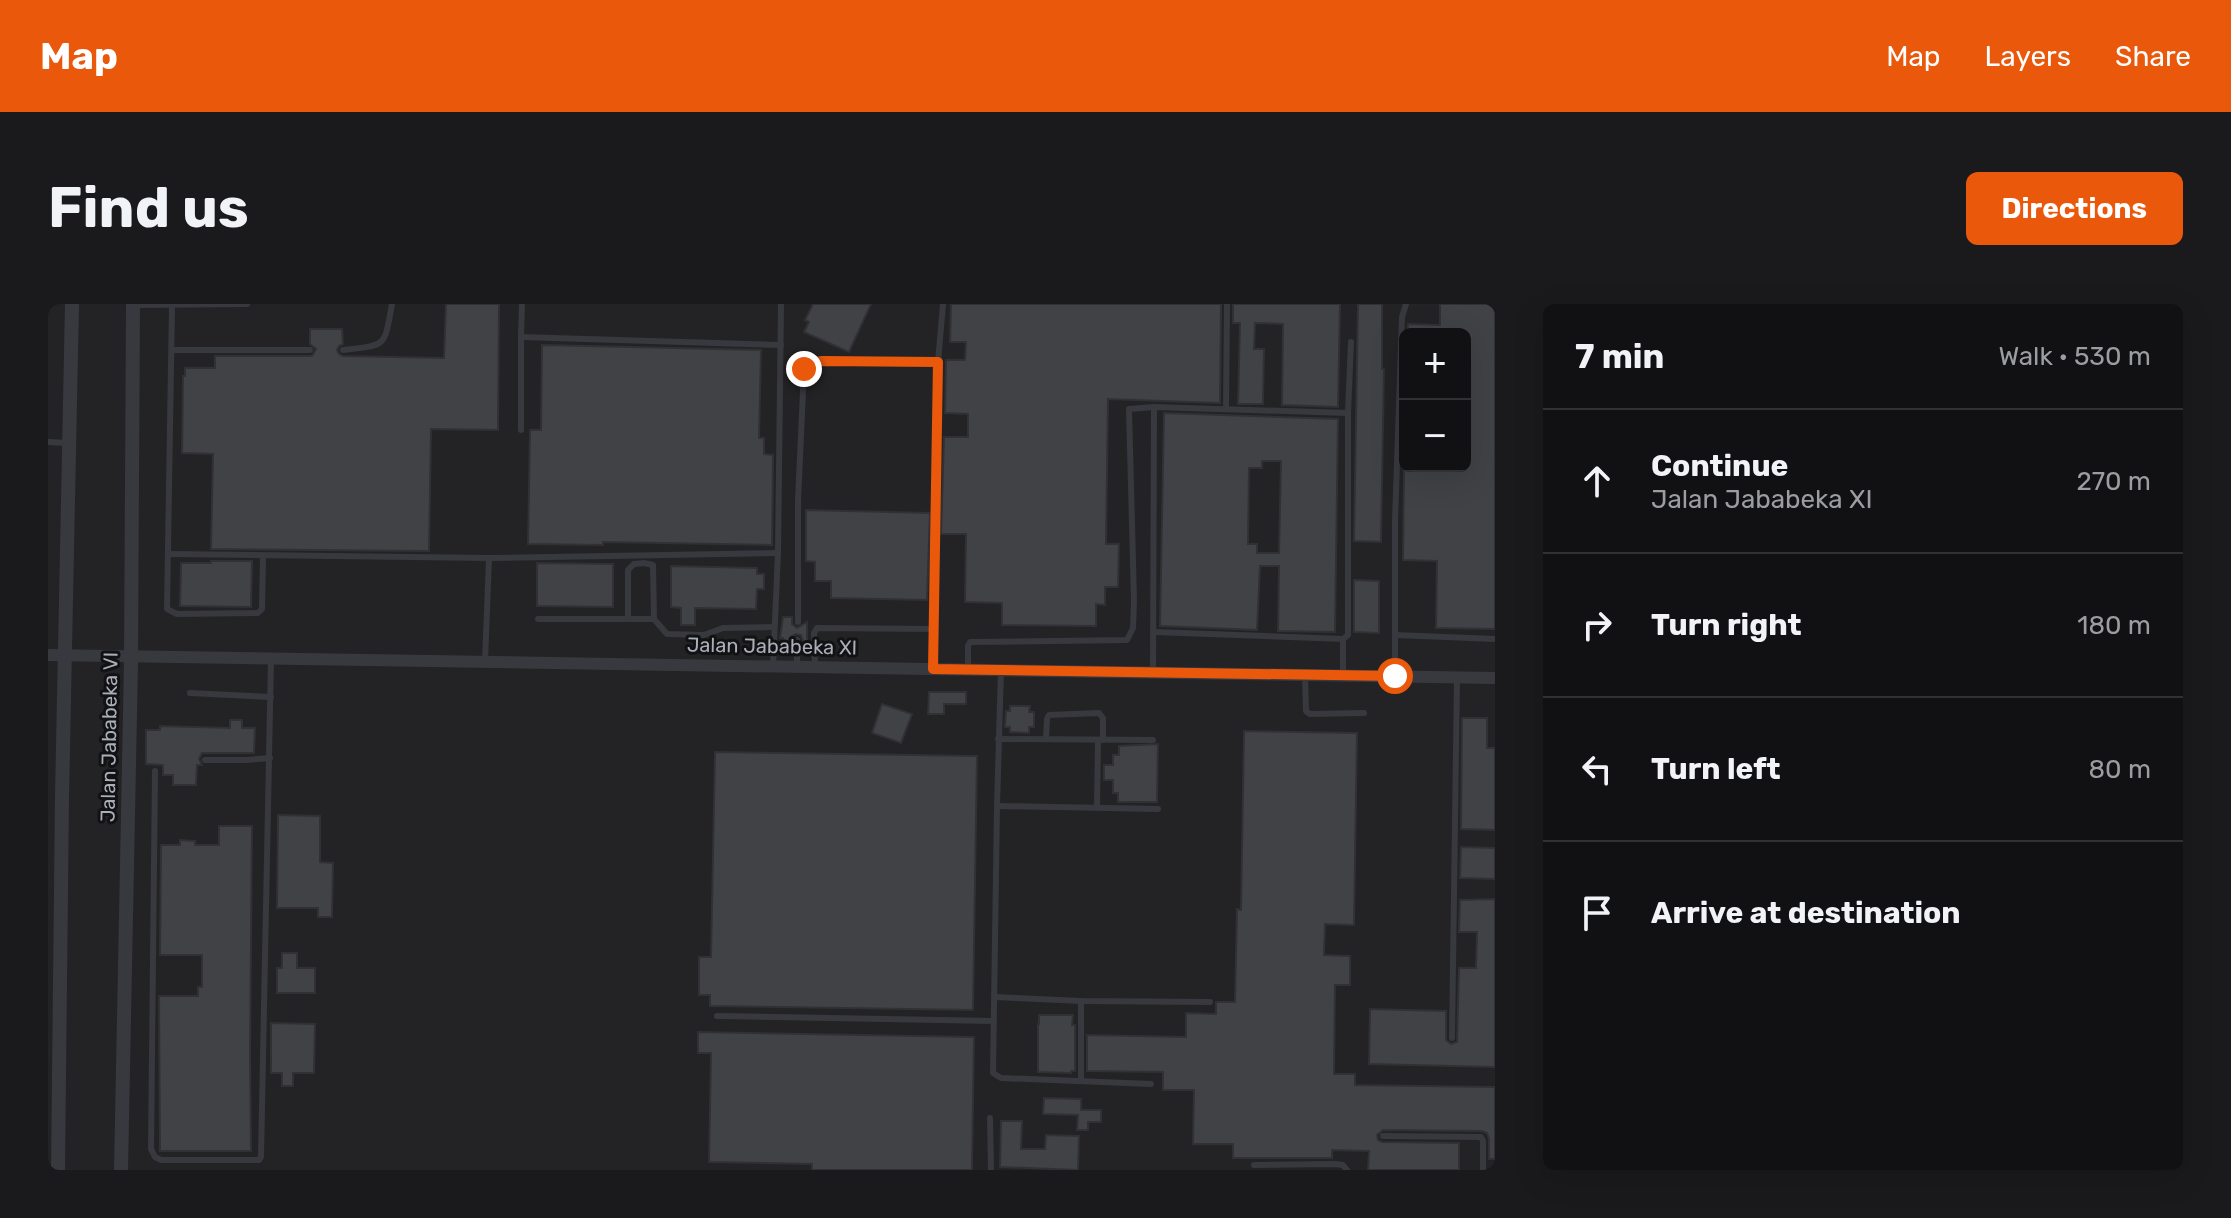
<!DOCTYPE html>
<meta charset="utf-8">
<style>
body{margin:0;font-family:Rubik,sans-serif;background:#1a1a1c;color:#f1f3f6}
.controls{position:absolute;right:24px;top:24px;display:grid;overflow:hidden;border-radius:12px;box-shadow:0 8px 32px #0002}
.controls button{width:72px;height:72px;display:grid;place-items:center;padding:0;border:0;border-bottom:2px solid #303133;background:#111113;color:#f1f3f6;font:40px sans-serif}
.stop{position:absolute;width:24px;height:24px;margin:-18px;border:6px solid #ea580c;border-radius:50%;background:#fff}
.stop.end{background:#ea580c;border-color:#fff;box-shadow:0 2px 8px #0008}
.list{margin:0;padding:0;list-style:none}
h2{display:flex;justify-content:space-between;align-items:center;height:104px;margin:0;padding:0 32px;font-size:34px}
h2 small{font-size:26px;font-weight:400;color:#9c9da0}
.list li{display:grid;grid-template-columns:52px 1fr auto;gap:24px;align-items:center;box-sizing:border-box;height:144px;padding:0 32px;border-top:2px solid #303133}
.list b{display:block;font-size:30px;white-space:nowrap}
.list p{margin:0;font-size:26px;white-space:nowrap;color:#9c9da0}
.list em{font-size:26px;font-style:normal;color:#9c9da0}
.icon{flex:none;width:44px;height:44px;fill:none;stroke:currentColor;stroke-width:2;stroke-linecap:round;stroke-linejoin:round}
.map{position:relative;flex:none;width:1447px;height:866px;overflow:hidden;border-radius:12px}
header{display:flex;align-items:center;gap:48px;box-sizing:border-box;height:112px;padding:0 40px;background:#ea580c;color:#fff}
header strong{font-size:38px}
nav{display:flex;gap:44px;margin-inline-start:auto;font-size:28px}
.intro{display:flex;align-items:center;justify-content:space-between;box-sizing:border-box;height:192px;padding:0 48px}
h1{margin:0;font-size:56px}
.button{padding:20px 36px;border-radius:12px;background:#ea580c;color:#fff;font-size:28px;font-weight:700}
main{display:flex;gap:48px;padding:0 48px}
aside{flex:1;background:#111113;border-radius:12px;box-shadow:0 8px 32px #0002}
.map>svg:first-child{display:block}
.built{fill:#232326;fill-rule:evenodd}
.building{fill:#414246;stroke:#313135;stroke-width:2;fill-rule:evenodd}
.lines{fill:none;stroke-linecap:round;stroke-linejoin:round}
.service{stroke:#38393e;stroke-width:6}
.minor{stroke:#38393e;stroke-width:12}
.tertiary{stroke:#38393e;stroke-width:14}
.route{stroke:#ea580c;stroke-width:10}
.labels{text-anchor:middle;dominant-baseline:central;stroke-width:6;stroke-linejoin:round;paint-order:stroke}
.street-label{font-size:20px;fill:#aaaeb8;stroke:#121214}
</style>
<header>
<strong>Map</strong>
<nav><a>Map</a><a>Layers</a><a>Share</a></nav>
</header>
<div class="intro"><h1>Find us</h1><a class="button">Directions</a></div>
<main>
<div class="map">
<svg width="1447" height="866" viewBox="0 0 1447 866">
<rect width="100%" height="100%" fill="#171719"/>
<path class="built" d="M0 0H1447V866H0ZM1357 30H1417V162H1357Z"/>
<g class="building">
<polygon points="398,0 451,0 450,126 383,125 381,247 163,245 165,150 134,149 135,72 137,72 137,64 167,64 167,52 264,52 268,45 262,40 262,25 294,25 295,40 291,42 289,46 291,50 295,52 396,54"/>
<polygon points="765,0 823,0 801,48 756,28 761,18 757,16"/>
<polygon points="903,0 1173,0 1172,99 1060,95 1058,240 1071,240 1070,283 1057,283 1057,301 1048,300 1048,322 954,321 954,299 917,298 918,230 893,230 896,133 920,133 920,110 897,109 898,56 917,56 918,38 902,38"/>
<polygon points="1185,0 1292,0 1290,103 1234,101 1235,20 1207,19 1206,45 1216,45 1215,100 1190,100 1192,19 1185,19"/>
<polygon points="1310,0 1334,0 1334,65 1336,65 1333,238 1306,237"/>
<polygon points="1392,0 1447,0 1447,325 1388,324 1389,257 1355,256 1356,162 1417,162 1417,30 1359,30 1360,20 1392,21"/>
<polygon points="494,41 713,46 711,134 716,134 716,150 725,151 724,241 555,238 555,241 480,240 482,126 493,126"/>
<path d="M1116 109 1290 115 1287 328 1230 327 1231 262H1212L1209 326 1112 322ZM1214 157H1233L1231 249H1209V240H1200L1201 164H1214Z"/>
<polygon points="758,206 882,209 879,296 783,294 783,277 767,277 767,258 758,257"/>
<polygon points="163,257 204,257 203,303 132,302 133,259 163,259"/>
<polygon points="489,259 565,260 565,303 489,302"/>
<polygon points="623,262 709,264 709,270 716,270 716,285 709,285 708,305 647,304 647,321 633,321 633,304 623,303"/>
<polygon points="1306,276 1331,277 1331,329 1306,328"/>
<polygon points="735,313 744,313 744,320 749,324 759,318 759,337 755,337 753,331 748,330 744,332 743,339 735,339 735,334 732,334"/>
<polygon points="881,388 918,388 918,400 896,400 896,410 880,410"/>
<polygon points="834,400 864,410 853,439 824,429"/>
<polygon points="962,402 982,402 981,408 986,408 986,423 981,423 981,429 962,428 962,423 957,423 958,407 962,407"/>
<polygon points="1414,414 1439,414 1439,444 1447,444 1447,526 1413,525"/>
<polygon points="182,416 194,416 194,424 207,424 206,449 154,449 151,455 154,461 149,461 148,481 125,481 125,471 115,471 115,461 98,460 98,426 112,426 112,422 182,424"/>
<polygon points="1196,427 1309,429 1306,621 1277,620 1276,651 1302,652 1302,681 1287,681 1286,770 1307,770 1307,781 1447,783 1447,855 1441,855 1441,835 1439,829 1434,827 1335,826 1329,831 1330,836 1334,838 1411,839 1411,866 1320,866 1321,847 1284,846 1284,854 1185,854 1185,840 1145,840 1146,786 1115,786 1115,768 1039,767 1039,731 1138,733 1138,709 1168,710 1168,698 1187,698 1189,605 1193,606"/>
<polygon points="1110,440 1109,498 1070,498 1070,489 1065,489 1065,476 1056,476 1056,461 1065,461 1065,451 1071,451 1071,442"/>
<polygon points="667,448 929,452 925,706 662,702 662,691 651,691 651,653 663,653"/>
<polygon points="230,511 272,512 272,558 285,559 284,613 270,613 270,604 229,604"/>
<polygon points="171,522 204,522 202,752 203,847 112,847 111,692 150,692 150,683 154,683 154,651 112,651 113,541 132,541 132,536 147,537 147,541 171,541"/>
<polygon points="1413,543 1447,544 1447,575 1412,574"/>
<polygon points="1447,595 1447,763 1321,760 1322,705 1398,707 1398,736 1403,740 1409,738 1411,664 1428,664 1429,628 1411,628 1412,596"/>
<polygon points="234,649 249,649 249,664 267,664 267,689 229,689 229,664 234,664"/>
<polygon points="991,711 1025,711 1024,721 1027,721 1027,767 1023,767 1023,769 990,768 990,720 991,720"/>
<polygon points="223,719 267,720 266,769 245,769 245,782 234,782 234,769 223,769"/>
<polygon points="650,728 926,733 924,866 764,866 764,860 661,858 663,749 650,749"/>
<polygon points="996,794 1033,795 1033,806 1053,806 1053,818 1040,818 1040,826 1029,826 1030,811 995,810"/>
<polygon points="953,817 974,817 973,845 997,845 998,831 1031,832 1030,866 952,863"/>
</g>
<g class="lines">
<g class="service">
<polyline points="474,0 473,33 733,41"/>
<polyline points="87,1 199,0"/>
<polyline points="124,1 119,305 129,310 210,309 214,305 215,252"/>
<polyline points="473,33 473,126"/>
<polyline points="124,46 262,46"/>
<path d="M295 46C340 41 336 43 344 0"/>
<polyline points="1178,105 1179,0"/>
<polyline points="0,138 19,139"/>
<polyline points="120,250 441,254 730,249"/>
<polyline points="490,315 606,315 619,330 656,331 675,324 726,323"/>
<polyline points="580,315 580,266 586,260 596,259 605,261 606,315"/>
<polyline points="750,318 750,197 756,65 762,59 774,57 890,58"/>
<polyline points="1106,328 1295,335"/>
<polyline points="1347,331 1447,335"/>
<polyline points="437,358 441,254"/>
<polyline points="725,362 730,249 733,0"/>
<polyline points="749,363 749,336"/>
<polyline points="767,363 766,329 769,324 885,325"/>
<polyline points="885,364 890,58 895,0"/>
<polyline points="920,366 920,342 922,338 1079,336 1085,324 1086,297 1081,105 1106,103 1300,109 1303,38"/>
<polyline points="953,366 949,502 945,769 953,774 1103,780"/>
<polyline points="1105,368 1106,103"/>
<polyline points="1257,371 1258,407 1262,410 1316,409"/>
<polyline points="1295,371 1295,335 1300,331 1300,109"/>
<polyline points="1347,372 1347,217 1354,13 1358,0"/>
<polyline points="142,389 223,393"/>
<polyline points="950,435 1105,436"/>
<polyline points="998,435 999,415 1001,411 1051,409 1055,414 1055,436"/>
<polyline points="157,456 198,456 222,454"/>
<polyline points="107,467 103,845 107,853 113,856 211,856 213,853 223,354"/>
<polyline points="949,502 1110,505"/>
<polyline points="1049,503 1050,437"/>
<polyline points="946,693 1033,697 1162,698"/>
<polyline points="669,712 946,717"/>
<polyline points="1404,734 1409,374"/>
<polyline points="1033,776 1033,697"/>
<polyline points="942,814 943,866"/>
<polyline points="1335,832 1433,833 1435,837 1435,866"/>
<polyline points="1206,861 1287,860 1295,861 1299,866"/>
</g>
<polyline class="minor" points="0,351 1447,374"/>
<g class="tertiary">
<polyline points="10,866 14,492 24,0"/>
<polyline points="73,866 83,358 85,0"/>
</g>
</g>
<g class="lines">
<polyline class="route" points="756,65 762,59 774,57 890,58 885,365 1347,372"/>
</g>
<g class="labels">
<g class="street-label">
<text transform="translate(724 342) rotate(1)">Jalan Jababeka XI</text>
<text transform="translate(61 433) rotate(-89)">Jalan Jababeka VI</text>
</g>
</g>
</svg>
<div class="controls">
<button>+</button>
<button>−</button>
</div>
<div class="stop" style="left:1347px;top:372px"></div>
<div class="stop end" style="left:756px;top:65px"></div>
</div>
<aside>
<h2>7 min<small>Walk · 530 m</small></h2>
<ul class="list">
<li><svg class="icon" aria-label="ahead" viewBox="0 0 24 24"><path d="M12 20V5M6 11l6-6 6 6"/></svg><div><b>Continue</b><p>Jalan Jababeka XI</p></div><em>270 m</em></li>
<li><svg class="icon" aria-label="right" viewBox="0 0 24 24"><path d="M7 20v-9h11M14 6l5 5-5 5"/></svg><div><b>Turn right</b></div><em>180 m</em></li>
<li><svg class="icon" aria-label="left" viewBox="0 0 24 24"><path d="M17 20v-9H6M10 6l-5 5 5 5"/></svg><div><b>Turn left</b></div><em>80 m</em></li>
<li><svg class="icon" aria-label="arrive" viewBox="0 0 24 24"><path d="M6 21V4h12l-3 4 3 4H6"/></svg><div><b>Arrive at destination</b></div></li>
</ul>
</aside>
</main>
